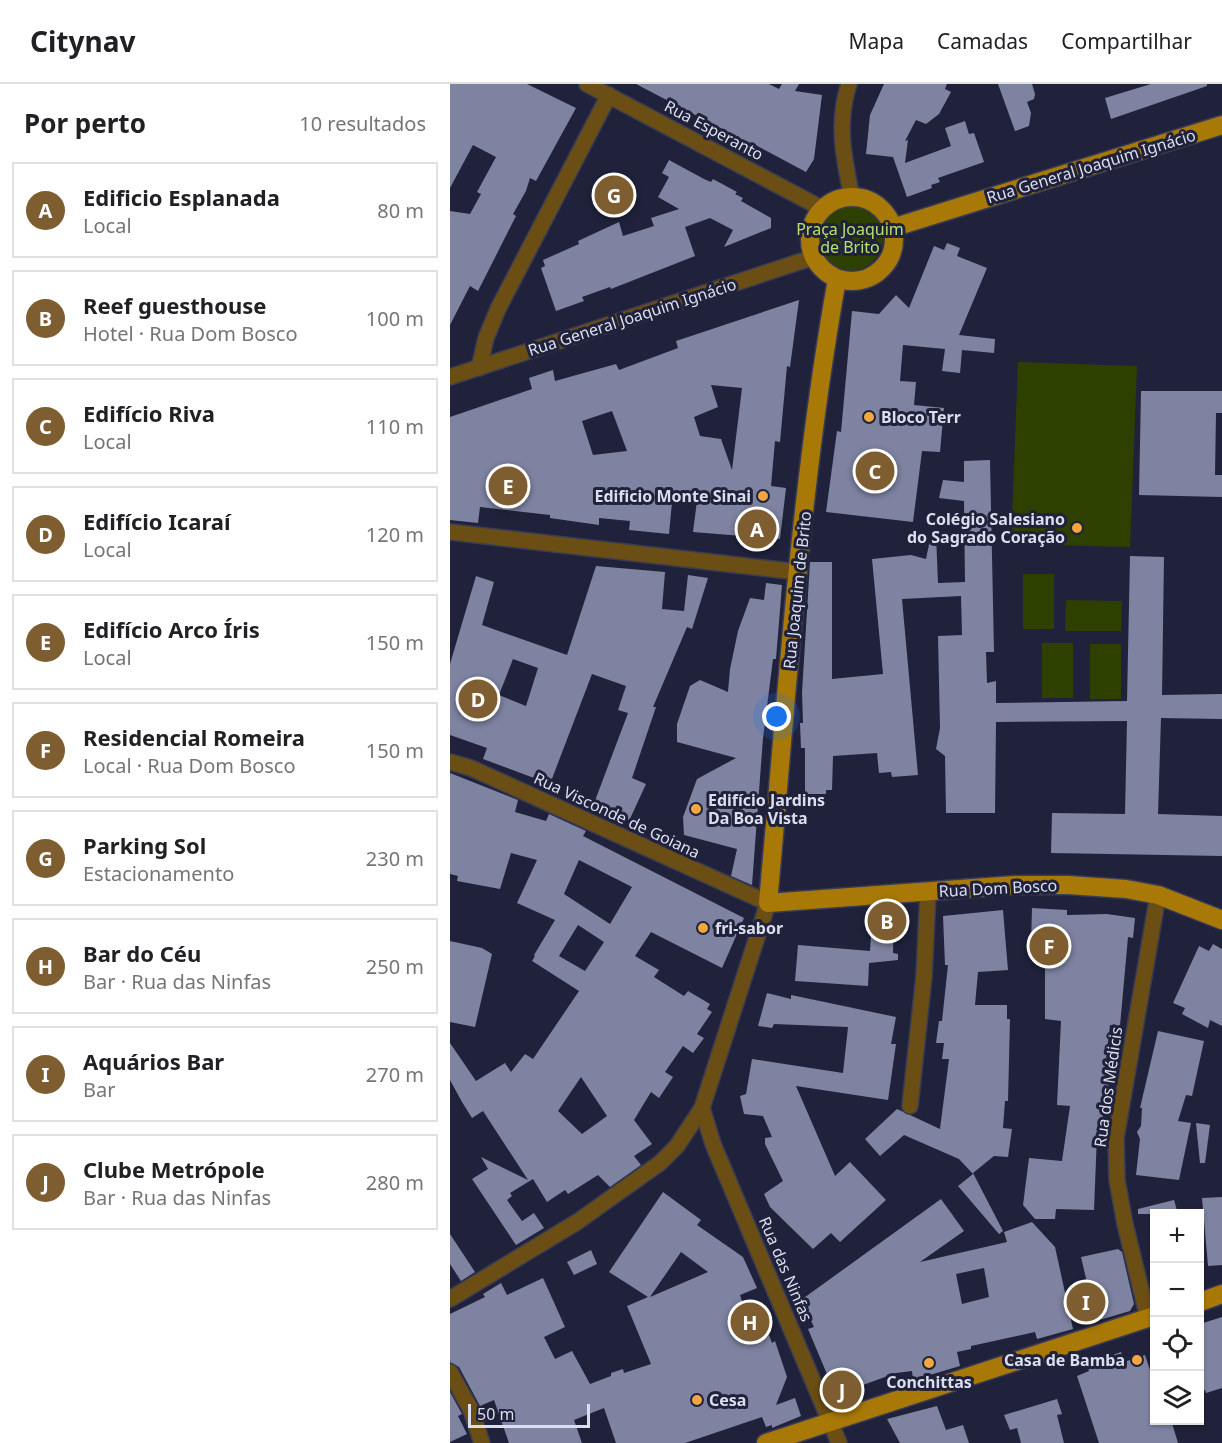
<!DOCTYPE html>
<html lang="pt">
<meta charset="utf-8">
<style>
body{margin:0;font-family:"Noto Sans",sans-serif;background:#f2f2f2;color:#202124}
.controls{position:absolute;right:18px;bottom:18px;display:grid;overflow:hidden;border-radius:0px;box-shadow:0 2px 4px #0004}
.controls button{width:54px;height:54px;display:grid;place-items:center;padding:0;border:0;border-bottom:2px solid #e0e0e0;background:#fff;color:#202124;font:30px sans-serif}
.scale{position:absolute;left:18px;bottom:15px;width:122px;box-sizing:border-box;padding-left:6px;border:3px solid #dbdeee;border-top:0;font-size:16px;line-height:21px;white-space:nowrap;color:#dbdeee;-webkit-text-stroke:4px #20223b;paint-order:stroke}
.you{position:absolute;left:327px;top:633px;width:21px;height:21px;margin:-15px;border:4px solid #fff;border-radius:50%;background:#1a73e8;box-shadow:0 0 0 9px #1a73e833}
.badge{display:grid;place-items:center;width:39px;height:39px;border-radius:50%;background:#7e5d31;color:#fff;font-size:20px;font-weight:700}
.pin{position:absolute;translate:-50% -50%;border:3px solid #fff;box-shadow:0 2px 6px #0006}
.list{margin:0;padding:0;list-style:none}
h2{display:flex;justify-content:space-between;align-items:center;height:78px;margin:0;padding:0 24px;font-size:26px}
h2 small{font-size:20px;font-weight:400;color:#757577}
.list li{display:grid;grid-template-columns:39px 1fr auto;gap:18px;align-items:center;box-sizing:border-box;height:96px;margin:0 12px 12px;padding:0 12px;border:2px solid #e0e0e0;border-radius:0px}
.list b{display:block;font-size:22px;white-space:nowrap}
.list p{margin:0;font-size:20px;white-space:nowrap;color:#757577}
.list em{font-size:20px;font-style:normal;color:#757577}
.icon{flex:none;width:33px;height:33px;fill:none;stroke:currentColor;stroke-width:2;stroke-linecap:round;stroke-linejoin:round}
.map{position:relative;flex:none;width:772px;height:1359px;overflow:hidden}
header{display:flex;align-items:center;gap:36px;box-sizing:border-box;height:84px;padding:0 30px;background:#fff;border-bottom:2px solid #e0e0e0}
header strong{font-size:28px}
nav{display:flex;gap:33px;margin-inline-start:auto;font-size:21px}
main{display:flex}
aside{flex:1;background:#fff}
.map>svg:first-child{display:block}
.green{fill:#2d4000}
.building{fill:#7e83a1;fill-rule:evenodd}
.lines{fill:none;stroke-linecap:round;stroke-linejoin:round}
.minor-casing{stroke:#3a3c54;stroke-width:18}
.major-casing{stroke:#3a3c54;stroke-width:21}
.minor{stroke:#6b4e14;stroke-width:15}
.major{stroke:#a97908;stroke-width:18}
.poi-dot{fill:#f1a640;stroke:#20223b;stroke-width:2}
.labels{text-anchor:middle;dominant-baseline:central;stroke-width:6;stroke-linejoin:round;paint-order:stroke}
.street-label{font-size:16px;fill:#dbdeee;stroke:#20223b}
.park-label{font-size:16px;fill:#b5e16d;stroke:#20223b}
.poi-label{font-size:16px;font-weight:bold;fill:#dbdeee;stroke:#20223b;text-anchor:start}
</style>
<header>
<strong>Citynav</strong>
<nav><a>Mapa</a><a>Camadas</a><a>Compartilhar</a></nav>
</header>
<main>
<aside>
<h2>Por perto<small>10 resultados</small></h2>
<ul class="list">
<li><span class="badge">A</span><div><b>Edificio Esplanada</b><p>Local</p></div><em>80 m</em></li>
<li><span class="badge">B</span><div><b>Reef guesthouse</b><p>Hotel · Rua Dom Bosco</p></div><em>100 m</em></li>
<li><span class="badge">C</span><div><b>Edifício Riva</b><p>Local</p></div><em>110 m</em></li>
<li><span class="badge">D</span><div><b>Edifício Icaraí</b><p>Local</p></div><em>120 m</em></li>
<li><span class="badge">E</span><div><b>Edifício Arco Íris</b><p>Local</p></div><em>150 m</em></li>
<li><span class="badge">F</span><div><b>Residencial Romeira</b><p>Local · Rua Dom Bosco</p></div><em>150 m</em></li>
<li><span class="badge">G</span><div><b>Parking Sol</b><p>Estacionamento</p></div><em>230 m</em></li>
<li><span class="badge">H</span><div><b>Bar do Céu</b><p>Bar · Rua das Ninfas</p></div><em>250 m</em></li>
<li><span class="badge">I</span><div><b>Aquários Bar</b><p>Bar</p></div><em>270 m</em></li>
<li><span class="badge">J</span><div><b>Clube Metrópole</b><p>Bar · Rua das Ninfas</p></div><em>280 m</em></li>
</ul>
</aside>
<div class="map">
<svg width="772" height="1359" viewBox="0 0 772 1359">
<rect width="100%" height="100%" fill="#20223b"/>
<g class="green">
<circle cx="400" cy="154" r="33"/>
<polygon points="568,278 687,282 680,463 561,460"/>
<rect x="573" y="490" width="31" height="55"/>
<polygon points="616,516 672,517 671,547 615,547"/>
<rect x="592" y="559" width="31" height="55"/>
<rect x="640" y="560" width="31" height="55"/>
</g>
<g class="building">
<polygon points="0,0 77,0 126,24 86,97 80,94 76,107 63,130 66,132 28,207 20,202 0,241 0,127 20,130 31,110 27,108 46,73 23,61 0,104"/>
<polygon points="186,0 319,0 329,5 332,0 349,0 345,7 372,11 364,75 356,88 300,58 294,70 269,57 274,46"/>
<polygon points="434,0 497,0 495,5 501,8 489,30 476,40 466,36 455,57 458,56 455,79 501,62 495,44 515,37 519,50 524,49 534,78 488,94 490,98 481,101 482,104 457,113 443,73 416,70 420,31"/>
<polygon points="548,0 582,0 585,10 584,15 577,18 581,29 579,42 565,47"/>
<polygon points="701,0 757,0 757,2 661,35 655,14"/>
<polygon points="219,76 254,95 261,98 263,95 287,108 285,110 293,114 291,117 321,134 321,144 274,163 283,146 260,134 235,143 245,172 161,205 160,203 132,213 134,217 106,227 91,184 95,182 93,176 129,160 128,157 169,138 173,152 204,142 201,134 229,125 208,113 219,93 212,89"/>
<polygon points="497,159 510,164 507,172 537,184 509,251 545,255 544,269 512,266 510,289 492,287 495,265 453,261 450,297 466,298 464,321 494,324 490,368 472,367 463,438 376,428 387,347 391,348 402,227 429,230 446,211 459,224 484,162 494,166"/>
<path d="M349 216 340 283 337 282 330 358 325 357 321 402 336 404 330 455 243 448 248 409 223 408 219 450 179 446 180 437 149 434V441L100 434V431L30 423 28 439 0 436V333L82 305 79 294 103 286 105 297 166 280 169 286 228 264 226 257ZM261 301 292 304 282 386 271 355 250 352 244 333 268 323ZM162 327 177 367 143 371 132 337Z"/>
<polygon points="691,307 772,307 772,329 766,329 765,391 772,391 772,413 689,411"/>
<polygon points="540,376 544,568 536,568 537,599 546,597 546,619 677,617 680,472 714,473 712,611 772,610 772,635 711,634 708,730 772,732 772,772 601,769 602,729 675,730 677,637 546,638 545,729 496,729 495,672 486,665 490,644 488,552 512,551 511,512 452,515 468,691 442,693 441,688 429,689 427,669 383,672 382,706 376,706 376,710 355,710 355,664 351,664 350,639 353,639 352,608 360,478 382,478 382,595 433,590 422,475 461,471 476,475 481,451 486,451 488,499 515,498 514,417 489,414 493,396 514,398 514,377"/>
<path d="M146 482 215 488 212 525 234 527 238 491 258 494 242 545 237 543 203 623H206L182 694 196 700 179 737 155 724 154 727 143 722 178 629 168 626 176 602 142 590 100 700 33 675 37 664 0 651V580L26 492 44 498 32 541 117 571ZM63 575 88 584 76 622 49 611Z"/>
<polygon points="316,499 332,501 326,575 323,575 313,654 302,801 281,792 287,765 234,751 233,733 247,695 286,674 227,658 227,640 240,602 250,596 278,608 280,585 288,547 300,514 314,516"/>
<path d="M0 689 68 716 65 728 96 737 99 730 136 747 133 752 294 834 272 884 201 848 185 872 209 886 204 893 234 912 238 907 260 920 257 925 262 928 247 950 254 954 243 969 233 962 215 988 223 993 209 1014 201 1008 184 1036 202 1060 184 1072 191 1081 160 1103 148 1091 118 1110 115 1106 97 1118 83 1095 60 1109 62 1112 57 1116 72 1137 84 1129 94 1144 66 1161 22 1095 38 1085 31 1073 78 1096 33 1027 22 1034 12 1018 0 996V959L26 997 55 979 61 988 75 970 83 975 129 907 82 877 85 872 84 871 105 836 67 819 87 776 61 769 50 805 7 797 8 792 0 790ZM129 776 182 803 160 840 114 810ZM128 841 154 858 135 887 109 872ZM131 993 157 1032 132 1050 108 1027Z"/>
<polygon points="444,823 443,869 448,870 448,876 419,879 418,902 345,897 348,861 420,867 422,836 431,836 432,825"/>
<polygon points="582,824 617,826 617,831 657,830 685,834 683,854 678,853 670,942 660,941 656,976 659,976 657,990 660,991 650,1051 647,1051 644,1126 606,1125 605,1135 585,1135 573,1121 579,1074 612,1077 620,1022 607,1021 611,937 595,935 595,865 588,865 588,860 581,860"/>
<polygon points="553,826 558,886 528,888 525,921 557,921 557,935 560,935 558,1017 555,1017 553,1044 562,1045 558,1073 544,1072 523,1089 553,1147 549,1150 508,1102 523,1090 509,1075 454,1051 430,1072 415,1055 447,1025 490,1045 499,975 492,975 494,959 486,959 489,937 492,937 498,881 495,881 493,832"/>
<polygon points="0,857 32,864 42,870 25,943 0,938"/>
<polygon points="763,860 772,865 772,942 760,936 758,944 732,930 735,924 723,919 749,862 759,867"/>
<polygon points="317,909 341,915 341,911 446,933 441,960 446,960 438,1016 346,1002 385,1092 400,1078 436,1116 390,1158 381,1149 363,1165 320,1123 314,1110 333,1097 315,1060 315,1054 322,1053 313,1032 294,1030 290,1012 296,1010 302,975 393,989 398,943 324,940 322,944 308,942"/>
<polygon points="708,947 754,957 742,1012 736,1011 728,1037 741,1039 729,1096 686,1091 690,1055 687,1048 691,1042 692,1024 690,1024"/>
<polygon points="746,1039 760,1041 755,1079 750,1079"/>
<path d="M213 1108 251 1136 247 1141 293 1173 307 1204 290 1211 293 1220 285 1223 293 1247 315 1240 322 1259 325 1257 337 1293 326 1321 345 1314 351 1332 322 1344V1341L316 1343 312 1333 235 1359H166L154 1324 124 1336 132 1359H59L44 1316 30 1322 9 1283 0 1278V1230L35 1213 33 1210 51 1199 57 1211 93 1194 115 1243 94 1253 105 1275 122 1267 140 1300 161 1292V1289L173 1285 174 1289 201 1280 177 1222 198 1213 159 1188ZM231 1168 258 1188 200 1213Z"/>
<polygon points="772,1113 772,1181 758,1182 752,1114"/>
<path d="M491 1115 514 1147 470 1178 557 1158 554 1148 582 1138 605 1163 623 1245 587 1255 585 1248 521 1262V1265L507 1268 510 1282 463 1296 462 1287 446 1289 402 1305 406 1316 390 1321 358 1245 364 1243 351 1216ZM534 1184 539 1213 512 1220 506 1190Z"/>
<polygon points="724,1116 728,1130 688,1130 688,1125"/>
<polygon points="0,1150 25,1188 11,1197 0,1180"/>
<polygon points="668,1165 672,1168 684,1220 680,1227 646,1237 631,1173"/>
<polygon points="141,1166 147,1180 124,1191 117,1178"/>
<polygon points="772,1233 772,1304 756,1309 755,1306 750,1308 750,1240"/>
<polygon points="671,1268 674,1278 695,1271 705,1301 705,1336 721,1336 728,1359 649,1359 627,1292 639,1287 637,1280"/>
<polygon points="0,1308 12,1330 8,1332 17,1350 0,1358"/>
<polygon points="607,1315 612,1330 607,1331 614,1359 571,1359 567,1344 560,1346 554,1331"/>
<polygon points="487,1322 496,1346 513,1341 519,1359 450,1359 437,1335"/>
</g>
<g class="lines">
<defs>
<g id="minor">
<polyline points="137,0 373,125"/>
<path d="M399 0C386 39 394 75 402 114"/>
<polyline points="29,284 36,254 48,225 159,11"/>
<polyline points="0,293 364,173"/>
<polyline points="0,448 348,488"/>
<polyline points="0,678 21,684 318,819 252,1024 227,1062 210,1079 127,1138 0,1215"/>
<polyline points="460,1022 474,892 478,808"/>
<polyline points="252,1024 263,1060 389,1359"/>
<polyline points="698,1234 675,1140 667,1096 666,1054 708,811"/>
<polyline points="0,1288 21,1326 32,1359"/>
</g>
<g id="major">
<circle cx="402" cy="155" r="42"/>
<polyline points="442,144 772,41"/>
<path d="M387 195C350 401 337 611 318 819L565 801H618L676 805 708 811 772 836"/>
<polyline points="750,1218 772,1210"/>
<polyline points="316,1359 704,1232"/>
</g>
</defs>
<use href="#minor" class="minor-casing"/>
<use href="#major" class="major-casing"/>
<use href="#minor" class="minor"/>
<use href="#major" class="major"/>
</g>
<g class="poi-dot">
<circle cx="419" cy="333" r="6"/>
<circle cx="313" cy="412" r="6"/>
<circle cx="627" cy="444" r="6"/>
<circle cx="246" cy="725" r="6"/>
<circle cx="253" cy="844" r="6"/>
<circle cx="687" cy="1276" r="6"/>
<circle cx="479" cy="1279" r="6"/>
<circle cx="247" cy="1316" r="6"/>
</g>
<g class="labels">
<g class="street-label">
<text transform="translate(264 46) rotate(28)">Rua Esperanto</text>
<text transform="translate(641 82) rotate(-17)">Rua General Joaquim Ignácio</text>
<text transform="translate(182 233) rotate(-18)">Rua General Joaquim Ignácio</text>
<text transform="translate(347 506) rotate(-84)">Rua Joaquim de Brito</text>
<text transform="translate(167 731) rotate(25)">Rua Visconde de Goiana</text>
<text transform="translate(548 804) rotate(-3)">Rua Dom Bosco</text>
<text transform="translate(658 1003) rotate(-82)">Rua dos Médicis</text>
<text transform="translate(336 1185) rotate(67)">Rua das Ninfas</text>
</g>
<g class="park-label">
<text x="400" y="145">Praça Joaquim<tspan x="400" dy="18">de Brito</tspan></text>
</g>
<g class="poi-label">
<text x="431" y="333">Bloco Terr</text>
<text x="301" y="412" text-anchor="end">Edificio Monte Sinai</text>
<text x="615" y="435" text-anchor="end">Colégio Salesiano<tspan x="615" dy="18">do Sagrado Coração</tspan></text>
<text x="258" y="716">Edifício Jardins<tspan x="258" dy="18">Da Boa Vista</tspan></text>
<text x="265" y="844">fri-sabor</text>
<text x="675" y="1276" text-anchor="end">Casa de Bamba</text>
<text x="479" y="1298" text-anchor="middle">Conchittas</text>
<text x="259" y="1316">Cesa</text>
</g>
</g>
</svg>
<div class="controls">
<button>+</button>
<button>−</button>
<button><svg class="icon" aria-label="locate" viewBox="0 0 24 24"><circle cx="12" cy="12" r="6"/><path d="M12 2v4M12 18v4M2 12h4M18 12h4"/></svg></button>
<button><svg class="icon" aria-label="layers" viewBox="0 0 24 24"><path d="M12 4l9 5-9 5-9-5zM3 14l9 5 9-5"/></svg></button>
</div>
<div class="scale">50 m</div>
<div class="you"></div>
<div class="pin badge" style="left:307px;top:445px">A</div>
<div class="pin badge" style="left:437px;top:837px">B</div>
<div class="pin badge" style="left:425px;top:387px">C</div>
<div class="pin badge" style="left:28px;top:615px">D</div>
<div class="pin badge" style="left:58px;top:402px">E</div>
<div class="pin badge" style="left:599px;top:862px">F</div>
<div class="pin badge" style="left:164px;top:111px">G</div>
<div class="pin badge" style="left:300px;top:1238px">H</div>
<div class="pin badge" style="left:636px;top:1218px">I</div>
<div class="pin badge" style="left:392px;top:1306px">J</div>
</div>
</main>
